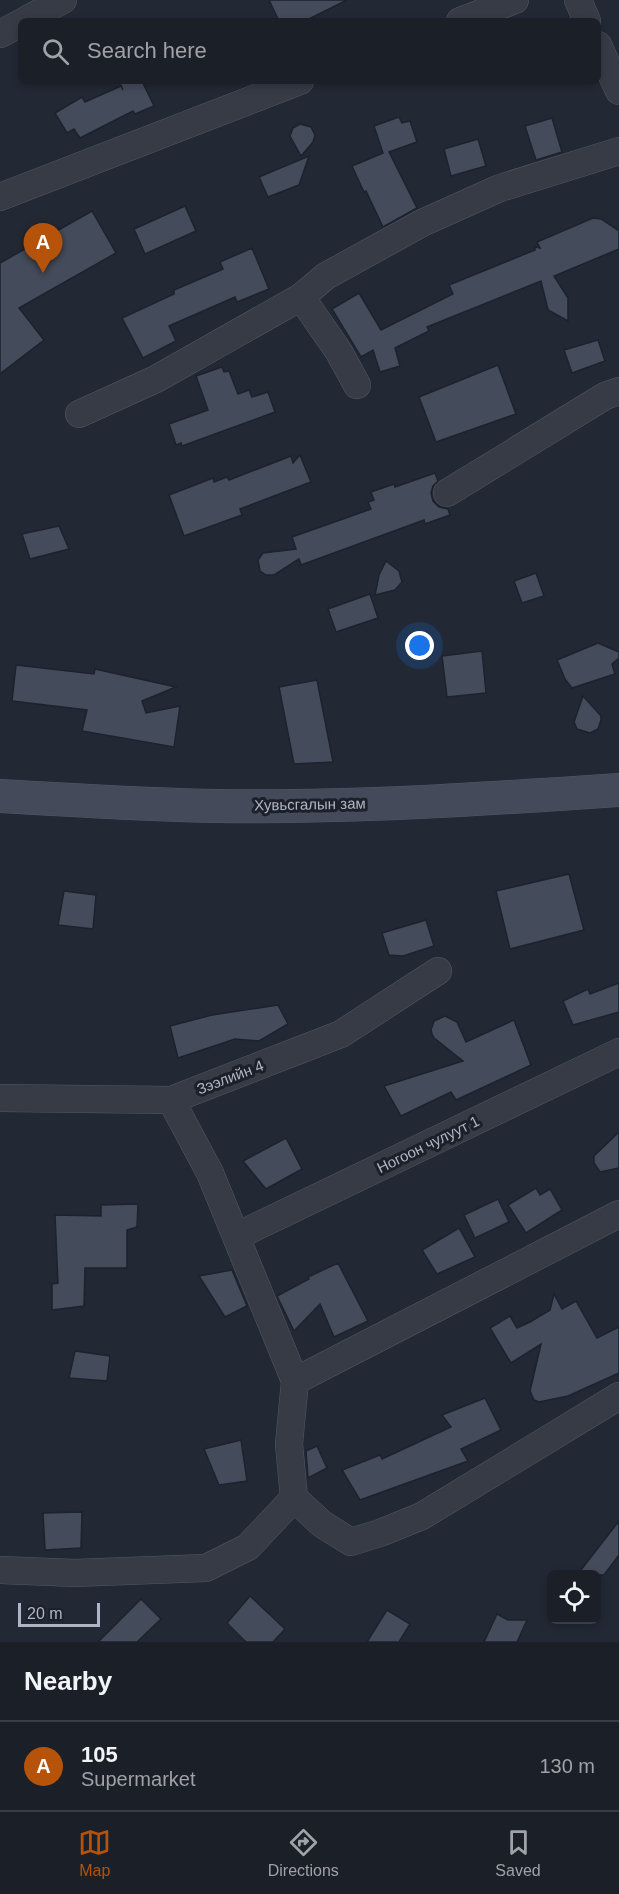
<!DOCTYPE html>
<meta charset="utf-8">
<style>
body{margin:0;font-family:Helvetica,sans-serif;background:#272c34;color:#f1f3f6}
.controls{position:absolute;right:18px;bottom:18px;display:grid;overflow:hidden;border-radius:9px;box-shadow:0 3px 9px #0003}
.controls button{width:54px;height:54px;display:grid;place-items:center;padding:0;border:0;border-bottom:2px solid #383d45;background:#1a1f28;color:#f1f3f6;font:30px sans-serif}
.scale{position:absolute;left:18px;bottom:15px;width:82px;box-sizing:border-box;padding-left:6px;border:3px solid #b0b5c3;border-top:0;font-size:16px;line-height:21px;white-space:nowrap;color:#b0b5c3;-webkit-text-stroke:4px #1b202b;paint-order:stroke}
.you{position:absolute;left:420px;top:646px;width:21px;height:21px;margin:-15px;border:4px solid #fff;border-radius:50%;background:#1a73e8;box-shadow:0 0 0 9px #1a73e833}
.badge{display:grid;place-items:center;width:39px;height:39px;border-radius:50%;background:#b45309;color:#fff;font-size:20px;font-weight:700}
.pin{position:absolute;translate:-50% -50px;filter:drop-shadow(0 2px 3px #0008)}
.pin::after{content:'';position:absolute;top:32px;width:21px;height:18px;background:inherit;clip-path:polygon(0 0,100% 0,50% 100%)}
.list{margin:0;padding:0;list-style:none}
h2{display:flex;justify-content:space-between;align-items:center;height:78px;margin:0;padding:0 24px;font-size:26px}
h2 small{font-size:20px;font-weight:400;color:#9fa2a8}
.list li{display:grid;grid-template-columns:39px 1fr auto;gap:18px;align-items:center;box-sizing:border-box;height:90px;padding:0 24px;border-top:2px solid #383d45}
.list b{display:block;font-size:22px;white-space:nowrap}
.list p{margin:0;font-size:20px;white-space:nowrap;color:#9fa2a8}
.list em{font-size:20px;font-style:normal;color:#9fa2a8}
.icon{flex:none;width:33px;height:33px;fill:none;stroke:currentColor;stroke-width:2;stroke-linecap:round;stroke-linejoin:round}
.map{position:relative;flex:none;width:619px;height:1642px;overflow:hidden}
.search{position:absolute;background:#1a1f28;box-shadow:0 3px 9px #0003;left:18px;right:18px;top:18px;height:66px;display:flex;align-items:center;gap:15px;box-sizing:border-box;padding:0 21px;border-radius:9px;color:#9fa2a8;font-size:22px}
.sheet{height:168px;background:#1a1f28}
nav{display:flex;justify-content:space-around;align-items:center;box-sizing:border-box;height:84px;border-top:2px solid #383d45;background:#1a1f28;font-size:16px;color:#9fa2a8}
nav a{display:grid;justify-items:center;gap:3px}
nav .on{color:#b45309}
.map>svg:first-child{display:block}
.building{fill:#444b5a;stroke:#1d222d;stroke-width:1.5}
.lines{fill:none;stroke-linecap:round;stroke-linejoin:round}
.minor-casing{stroke:#535864;stroke-width:28}
.secondary-casing{stroke:#535864;stroke-width:34}
.minor{stroke:#363b46;stroke-width:27}
.secondary{stroke:#444a59;stroke-width:33}
.labels{text-anchor:middle;dominant-baseline:central;stroke-width:6;stroke-linejoin:round;paint-order:stroke}
.street-label{font-size:15px;fill:#b0b5c3;stroke:#1b202b}
</style>
<div class="map">
<svg width="619" height="1642" viewBox="0 0 619 1642">
<rect width="100%" height="100%" fill="#222935"/>
<g class="building">
<polygon points="269,0 347,0 305,21 279,21"/>
<polygon points="119,81 142,81 154,106 135,114 133,111 80,138 74,129 67,133 55,113 82,97 85,102 121,86 123,90"/>
<polygon points="399,117 402,123 410,121 417,142 389,152 417,208 383,227 366,191 364,192 352,166 383,153 374,126"/>
<polygon points="552,118 562,152 536,160 525,126"/>
<polygon points="300,124 311,127 315,135 313,142 301,156 290,136 293,128"/>
<polygon points="478,139 486,166 451,176 444,149"/>
<polygon points="309,156 299,185 268,197 259,177"/>
<polygon points="185,206 196,231 145,254 134,229"/>
<polygon points="92,211 116,253 19,308 44,340 0,374 0,263"/>
<polygon points="593,218 601,219 619,231 619,249 554,276 568,298 568,321 548,310 541,281 427,327 429,331 395,348 400,366 380,372 373,350 361,357 332,309 359,293 381,330 453,294 449,285 535,250 535,247 540,248 537,242"/>
<polygon points="252,248 269,289 237,302 235,297 169,326 176,341 143,358 122,318 174,294 174,290 223,269 220,262"/>
<polygon points="598,340 605,361 572,373 564,350"/>
<polygon points="498,365 516,414 436,442 419,397"/>
<polygon points="222,367 224,372 229,371 238,394 249,390 252,397 268,392 275,412 182,446 181,443 176,445 169,424 208,410 196,376"/>
<polygon points="300,455 311,482 240,509 242,515 184,536 169,495 213,478 214,482 227,477 229,480 291,456 293,463"/>
<polygon points="435,473 438,481 433,486 431,493 433,501 439,507 448,509 450,515 425,524 424,520 301,565 299,559 274,575 266,575 260,571 258,560 263,553 296,549 292,537 371,509 368,502 374,500 371,492 394,484 395,487"/>
<polygon points="59,526 69,549 30,559 22,534"/>
<polygon points="386,561 399,571 402,582 395,590 375,595 379,575"/>
<polygon points="536,573 544,596 522,603 514,581"/>
<polygon points="370,594 378,618 336,632 328,609"/>
<polygon points="598,643 619,652 619,658 612,664 615,674 572,688 565,679 557,660"/>
<polygon points="482,651 486,693 447,697 442,656"/>
<polygon points="16,665 94,674 95,669 176,687 142,701 146,713 180,706 174,747 82,731 87,710 12,701"/>
<polygon points="317,680 333,762 294,764 279,687"/>
<polygon points="583,696 601,716 601,720 598,729 590,733 577,729 574,722"/>
<polygon points="569,874 584,930 510,949 496,891"/>
<polygon points="64,891 96,895 93,929 58,925"/>
<polygon points="426,920 434,946 403,956 389,955 382,933"/>
<polygon points="619,983 619,1012 573,1025 563,1001 588,989 590,994"/>
<polygon points="278,1005 288,1024 259,1041 235,1039 178,1058 170,1026 212,1015"/>
<polygon points="445,1016 457,1022 466,1042 514,1020 531,1065 456,1100 451,1092 401,1116 384,1086 463,1061 434,1038 432,1034 431,1030 434,1021"/>
<polygon points="619,1132 619,1168 600,1172 594,1163 594,1156"/>
<polygon points="286,1138 302,1169 266,1189 243,1161"/>
<polygon points="536,1188 540,1195 550,1189 562,1210 526,1233 508,1205"/>
<polygon points="498,1199 509,1222 475,1238 464,1215"/>
<polygon points="138,1204 137,1227 127,1230 127,1268 85,1268 84,1306 52,1310 52,1284 58,1283 55,1215 101,1216 101,1205"/>
<polygon points="459,1228 475,1257 437,1274 422,1250"/>
<polygon points="338,1263 368,1321 334,1337 320,1304 294,1331 277,1296 309,1279 308,1277"/>
<polygon points="232,1270 247,1306 225,1317 199,1276"/>
<polygon points="554,1294 562,1309 576,1301 597,1338 619,1327 619,1373 568,1396 539,1402 534,1400 530,1391 541,1344 511,1363 490,1328 510,1316 517,1328 530,1322 550,1310"/>
<polygon points="75,1351 110,1356 107,1381 69,1378"/>
<polygon points="485,1398 501,1430 461,1449 468,1461 360,1500 342,1470 380,1455 382,1459 451,1427 442,1415"/>
<polygon points="241,1440 247,1481 219,1485 204,1449"/>
<polygon points="317,1446 327,1468 308,1478 306,1451"/>
<polygon points="82,1512 81,1548 45,1550 43,1513"/>
<polygon points="619,1521 619,1555 604,1575 577,1575"/>
<polygon points="250,1596 285,1629 273,1642 246,1642 227,1623"/>
<polygon points="141,1599 161,1619 137,1642 98,1642"/>
<polygon points="387,1610 410,1624 399,1642 367,1642"/>
<polygon points="497,1614 508,1620 527,1620 517,1642 484,1642"/>
</g>
<g class="lines">
<defs>
<g id="minor">
<polyline points="578,0 587,21"/>
<polyline points="24,21 63,0"/>
<polyline points="460,21 515,0"/>
<polyline points="0,34 21,23"/>
<polyline points="598,45 619,91"/>
<polyline points="0,197 300,81"/>
<polyline points="301,297 339,352 357,385"/>
<polyline points="79,414 156,379 301,297 326,276 422,223 500,188 619,151"/>
<polyline points="447,493 605,396 619,391"/>
<polyline points="0,1098 171,1100 341,1034 438,971"/>
<polyline points="237,1236 619,1052"/>
<polyline points="295,1381 619,1214"/>
<polyline points="294,1498 322,1524 351,1542 380,1533 422,1516 619,1396"/>
<polyline points="0,1570 75,1573 206,1568 248,1547 294,1498 289,1444 295,1381 210,1173 171,1100"/>
</g>
<path id="secondary" d="M0 796C73 800 146 805 218 806 352 808 486 799 619 790"/>
</defs>
<use href="#minor" class="minor-casing"/>
<use href="#secondary" class="secondary-casing"/>
<use href="#minor" class="minor"/>
<use href="#secondary" class="secondary"/>
</g>
<g class="labels">
<g class="street-label">
<text transform="translate(310 804) rotate(-1)">Хувьсгалын зам</text>
<text transform="translate(230 1077) rotate(-21)">Зээлийн 4</text>
<text transform="translate(428 1144) rotate(-26)">Ногоон чулуут 1</text>
</g>
</g>
</svg>
<div class="controls">
<button><svg class="icon" aria-label="locate" viewBox="0 0 24 24"><circle cx="12" cy="12" r="6"/><path d="M12 2v4M12 18v4M2 12h4M18 12h4"/></svg></button>
</div>
<div class="scale">20 m</div>
<div class="you"></div>
<div class="pin badge" style="left:43px;top:273px">A</div>
<div class="search"><svg class="icon" aria-label="search" viewBox="0 0 24 24"><circle cx="10" cy="10" r="6"/><path d="M15 15l6 6"/></svg>Search here</div>
</div>
<section class="sheet">
<h2>Nearby<small></small></h2>
<ul class="list">
<li><span class="badge">A</span><div><b>105</b><p>Supermarket</p></div><em>130 m</em></li>
</ul>
</section>
<nav>
<a class="on"><svg class="icon" aria-label="map" viewBox="0 0 24 24"><path d="M3 6l6-2 6 2 6-2v14l-6 2-6-2-6 2zM9 4v14M15 6v14"/></svg>Map</a>
<a><svg class="icon" aria-label="directions" viewBox="0 0 24 24"><path d="M12 3l9 9-9 9-9-9zM9 14v-3h6M13 9l2 2-2 2"/></svg>Directions</a>
<a><svg class="icon" aria-label="saved" viewBox="0 0 24 24"><path d="M7 4h10v16l-5-4-5 4z"/></svg>Saved</a>
</nav>
